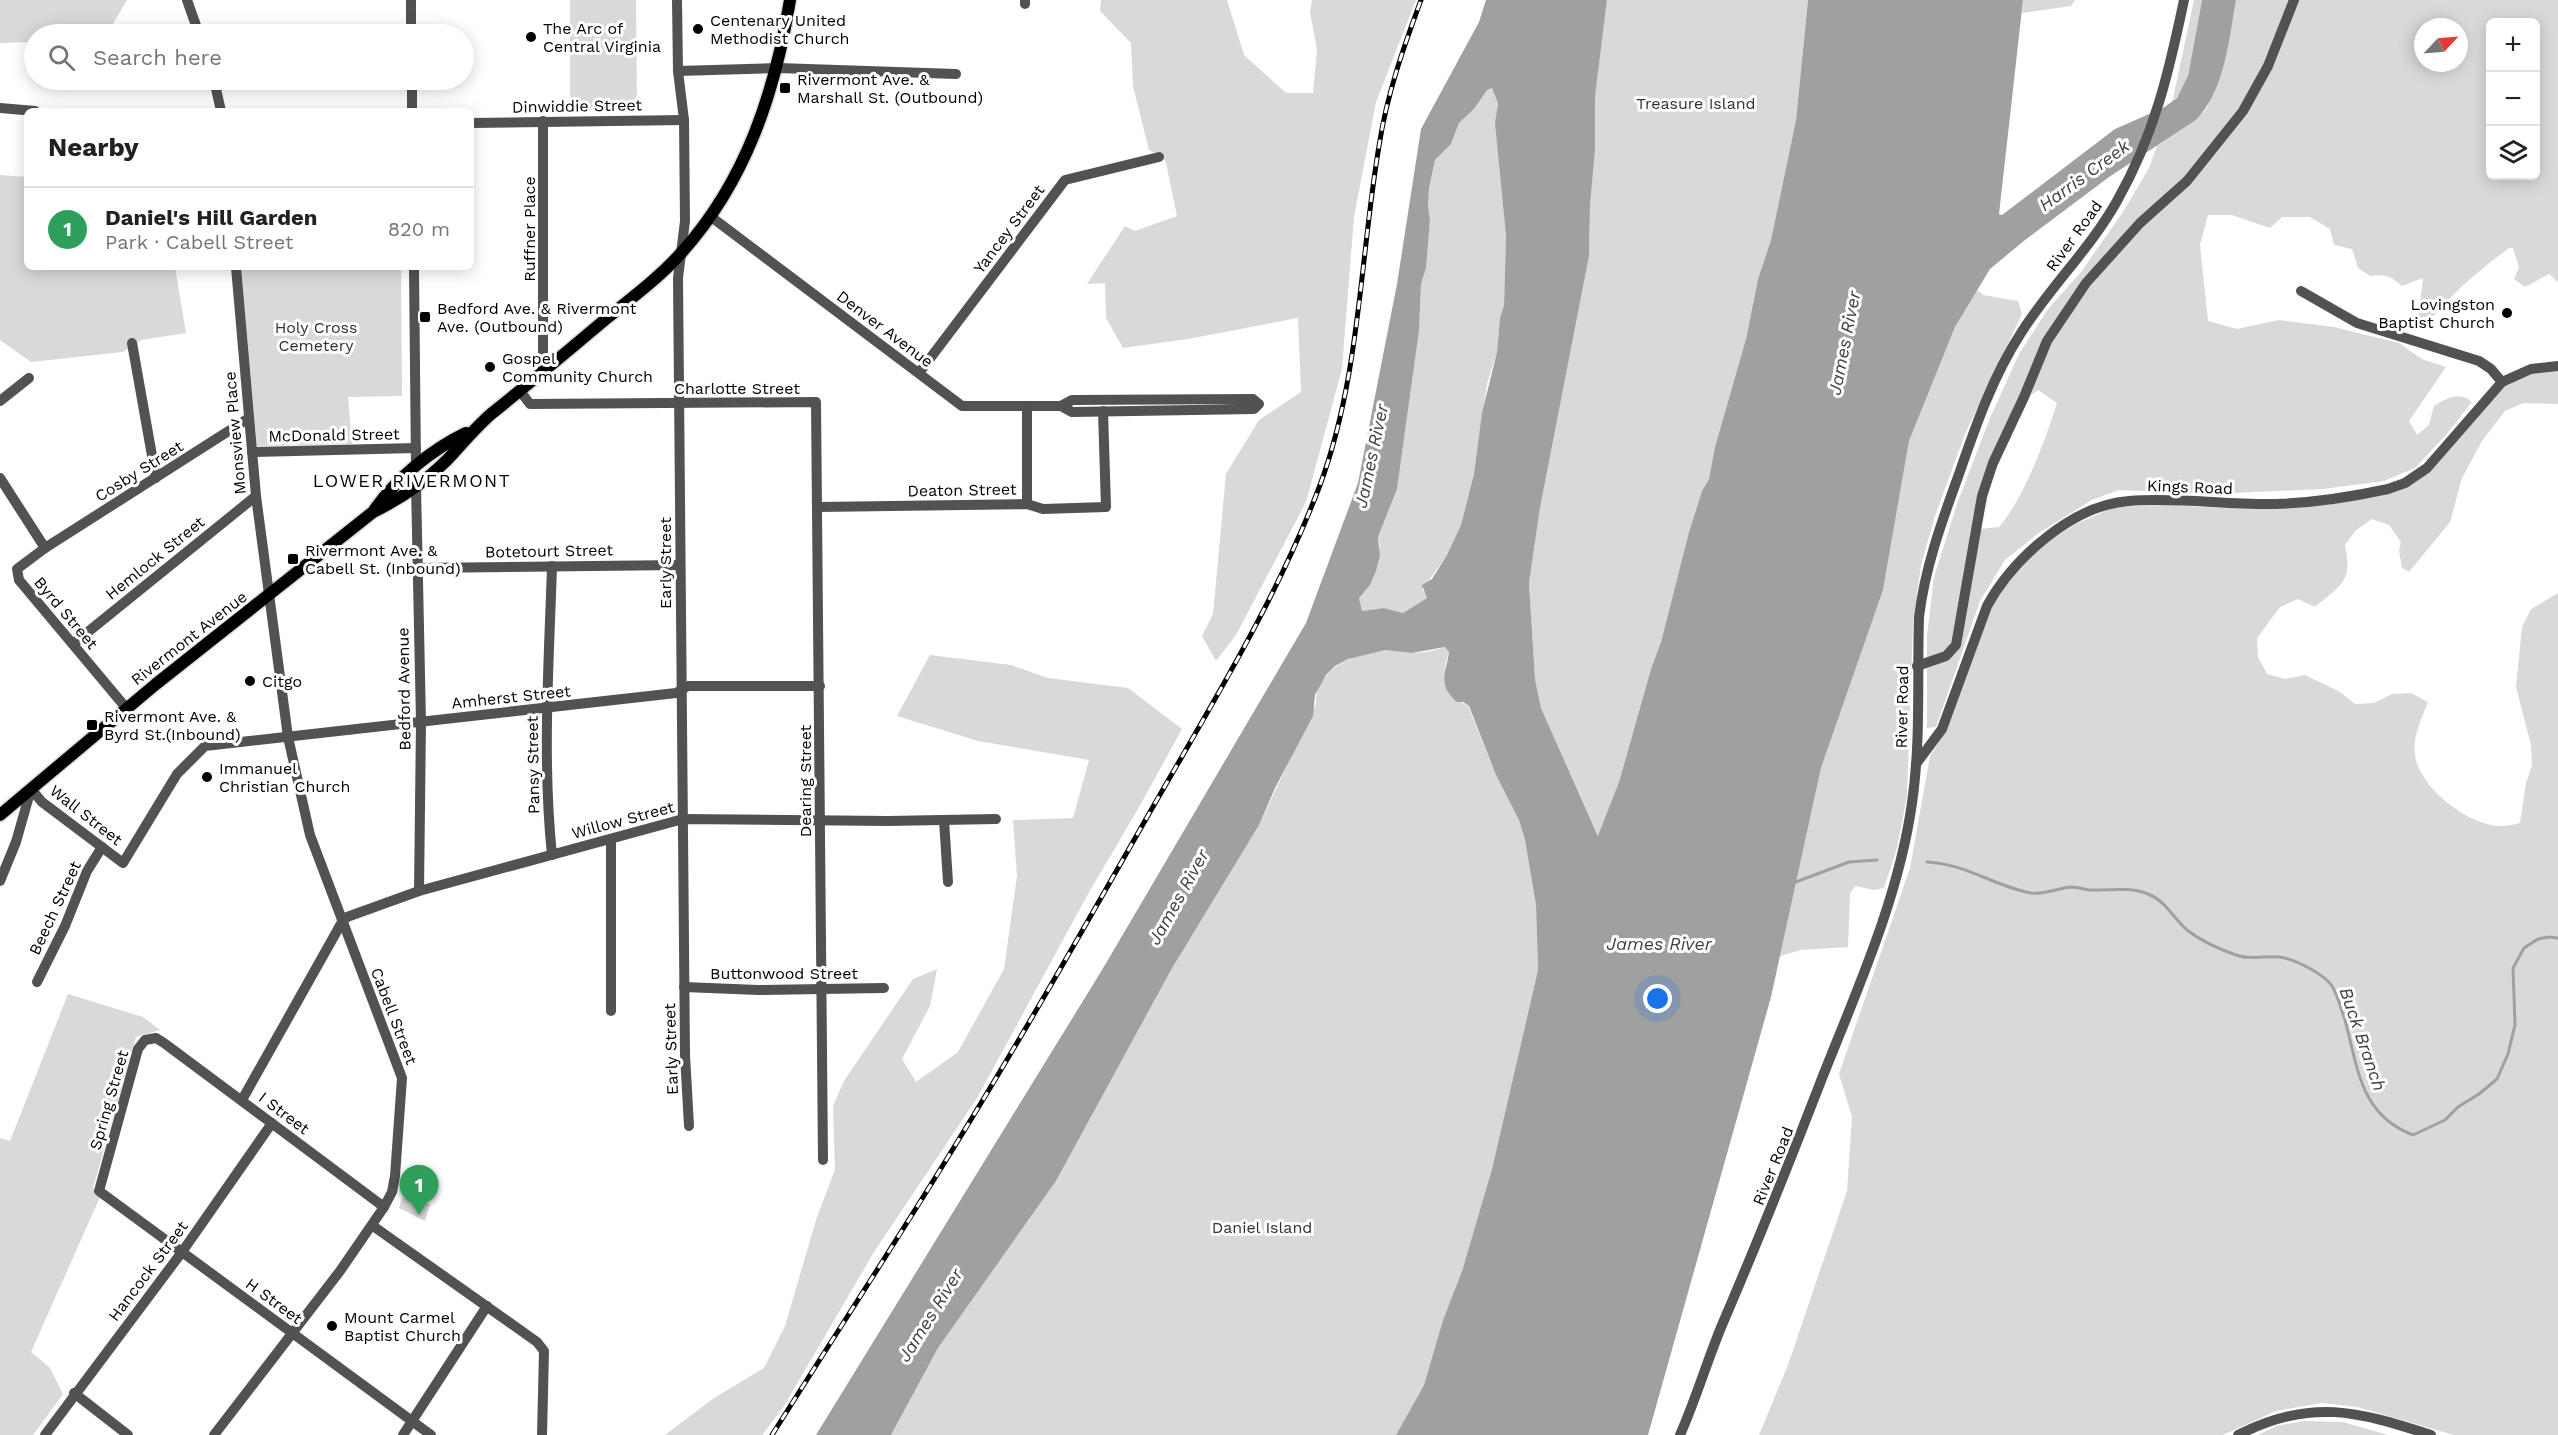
<!DOCTYPE html>
<meta charset="utf-8">
<style>
body{margin:0;font-family:"Work Sans",sans-serif;background:#f2f2f2;color:#202124}
.controls{position:absolute;right:18px;top:18px;display:grid;overflow:hidden;border-radius:9px;box-shadow:0 3px 15px #0003}
.controls button{width:54px;height:54px;display:grid;place-items:center;padding:0;border:0;border-bottom:2px solid #e0e0e0;background:#fff;color:#202124;font:30px sans-serif}
.compass{position:absolute;left:2414px;top:18px;width:54px;height:54px;border-radius:50%;background:#fff;box-shadow:0 3px 15px #0003;rotate:64deg}
.you{position:absolute;left:1658px;top:999px;width:21px;height:21px;margin:-15px;border:4px solid #fff;border-radius:50%;background:#1a73e8;box-shadow:0 0 0 9px #1a73e833}
.badge{display:grid;place-items:center;width:39px;height:39px;border-radius:50%;background:#d93025;color:#fff;font-size:20px;font-weight:700}
.pin{position:absolute;translate:-50% -50px;filter:drop-shadow(0 2px 3px #0008)}
.pin::after{content:'';position:absolute;top:32px;width:21px;height:18px;background:inherit;clip-path:polygon(0 0,100% 0,50% 100%)}
.list{margin:0;padding:0;list-style:none}
h2{display:flex;justify-content:space-between;align-items:center;height:78px;margin:0;padding:0 24px;font-size:26px}
h2 small{font-size:20px;font-weight:400;color:#757577}
.list li{display:grid;grid-template-columns:39px 1fr auto;gap:18px;align-items:center;box-sizing:border-box;height:84px;padding:0 24px;border-top:2px solid #e0e0e0}
.list b{display:block;font-size:22px;white-space:nowrap}
.list p{margin:0;font-size:20px;white-space:nowrap;color:#757577}
.list em{font-size:20px;font-style:normal;color:#757577}
.icon{flex:none;width:33px;height:33px;fill:none;stroke:currentColor;stroke-width:2;stroke-linecap:round;stroke-linejoin:round}
.map{position:relative;flex:none;width:2558px;height:1435px;overflow:hidden}
.search{position:absolute;background:#fff;box-shadow:0 3px 15px #0003;left:24px;top:24px;width:450px;height:66px;display:flex;align-items:center;gap:15px;box-sizing:border-box;padding:0 21px;border-radius:33px;color:#757577;font-size:22px}
.panel{position:absolute;background:#fff;box-shadow:0 3px 15px #0003;left:24px;top:108px;width:450px;height:162px;border-radius:9px}
.map>svg:first-child{display:block}
.green{fill:#d9d9d9;fill-rule:evenodd}
.water{fill:#a0a0a0;fill-rule:evenodd}
.lines{fill:none;stroke-linecap:round;stroke-linejoin:round}
.stream{stroke:#a0a0a0;stroke-width:3}
.major-casing{stroke:#dbdbdb;stroke-width:15}
.minor{stroke:#525252;stroke-width:10}
.major{stroke:#000;stroke-width:12}
.rail-casing{stroke:#000;stroke-width:5}
.rail{stroke:#fff;stroke-width:3;stroke-dasharray:9;stroke-linecap:butt}
.poi-dot{fill:#000;stroke:#fff;stroke-width:2}
.labels{text-anchor:middle;dominant-baseline:central;stroke-width:6;stroke-linejoin:round;paint-order:stroke}
.poi-label{font-size:16px;fill:#000;stroke:#fff;text-anchor:start}
.park-label{font-size:16px;fill:#303030;stroke:#fff}
.street-label{font-size:16px;fill:#000;stroke:#fff}
.water-label{font-size:18px;font-style:italic;fill:#414141;stroke:#fff}
.neighbourhood-label{font-size:18px;letter-spacing:1.5px;fill:#000;stroke:#fff}
</style>
<div class="map">
<svg width="2558" height="1435" viewBox="0 0 2558 1435">
<rect width="100%" height="100%" fill="#fff"/>
<g class="green">
<polygon points="0,0 127,0 107,34 34,34 34,42 0,43"/>
<polygon points="570,0 636,0 637,109 570,110"/>
<polygon points="1101,0 1227,0 1244,55 1286,93 1313,93 1317,50 1310,12 1312,0 1416,0 1376,102 1354,217 1342,369 1306,502 1236,635 1216,661 1202,636 1213,614 1226,474 1259,420 1301,392 1298,318 1188,339 1123,348 1106,318 1105,283 1087,284 1125,226 1135,231 1177,216 1166,163 1162,156 1149,150 1133,86 1131,43 1100,11"/>
<polygon points="1607,0 1808,0 1796,120 1771,240 1758,279 1746,339 1715,447 1709,479 1702,491 1689,532 1661,642 1651,669 1619,782 1599,837 1541,708 1535,679 1529,583 1540,508 1589,256 1590,206 1595,150 1595,97"/>
<polygon points="2023,0 2075,0 2071,6 2022,13"/>
<polygon points="2194,0 2202,0 2188,76 2184,88 2172,103"/>
<path d="M2236 0H2558V282L2549 274 2525 287 2514 279 2519 267 2513 248H2509C2478 271 2448 296 2425 327L2418 320 2423 278 2402 286 2392 278 2383 275 2370 276 2358 268 2352 249 2334 245 2330 229 2310 217H2282L2270 228 2232 215H2208L2200 245 2208 321 2237 329 2279 320 2334 327 2399 343 2422 359 2446 367 2409 421 2417 435 2429 425 2434 406C2447 398 2459 391 2472 402L2445 436 2415 468 2384 481 2323 489 2211 494 2119 490 2092 500 2040 532 2005 560 1980 601 1936 727 1927 728V636L1934 577 1958 501 1990 418 2019 354 2048 309 2081 272 2123 212 2149 168 2157 146 2196 120 2207 108 2226 55ZM2490 22H2536V176H2490ZM2423 27H2459V63H2423ZM2038 390 2057 403C2046 439 2023 500 1999 527L1980 529 1994 472 2030 396Z"/>
<polygon points="1492,88 1498,105 1497,138 1506,236 1504,305 1500,318 1497,352 1487,384 1474,474 1461,525 1447,555 1422,590 1426,593 1427,598 1403,613 1384,608 1362,611 1359,598 1370,585 1376,571 1380,546 1378,537 1397,489 1419,331 1421,284 1426,268 1430,220 1428,205 1429,188 1435,160 1451,144 1459,123 1474,109 1487,90"/>
<polygon points="0,175 27,177 27,267 175,267 186,333 141,340 123,352 31,362 0,340"/>
<polygon points="241,267 401,267 402,396 348,397 352,444 257,446"/>
<polygon points="1977,290 1983,295 2018,301 2022,314 1965,434 1935,516 1921,565 1913,623 1907,796 1897,848 1884,888 1874,890 1855,886 1850,894 1848,947 1801,950 1780,956 1821,768 1883,590 1909,441 1955,327"/>
<path d="M2558 370V404L2523 403 2505 411 2482 441 2462 478 2450 522 2409 572 2402 568 2399 551 2401 542 2389 525 2372 519 2356 530 2345 545C2353 582 2341 585 2315 607L2298 599 2280 607 2257 638 2258 657 2267 674 2285 679 2305 675 2340 692 2355 704 2374 703 2392 694 2411 693 2428 702C2422 719 2412 736 2415 755 2419 788 2470 827 2502 826 2508 826 2515 824 2520 823L2526 783 2532 765 2531 745 2516 687 2522 627 2531 609 2558 593V1435H2454L2357 1407 2322 1403 2276 1411 2223 1435H1759L1788 1365 1847 1191 1852 1117 1839 1074 1910 868 1930 756 1946 731 1991 608 2011 577 2039 549 2055 537 2076 524 2114 507 2164 505 2226 508 2407 487 2505 385 2532 374Z"/>
<path d="M1445 647 1449 652 1445 665 1451 697 1468 706 1496 775 1519 820 1525 840 1536 905 1538 970 1492 1169 1462 1271 1443 1320 1424 1385 1396 1435H891L938 1348 1056 1181 1171 970 1259 825 1316 704C1315 670 1355 651 1385 650 1395 650 1404 653 1413 653 1424 653 1435 650 1445 647Z"/>
<polygon points="930,655 1011,665 1048,678 1128,688 1182,729 1138,809 1088,894 977,1098 874,1252 784,1406 762,1435 665,1435 714,1398 764,1368 785,1326 816,1220 835,1169 833,1106 844,1081 913,979 937,969 930,1006 902,1059 916,1082 958,1052 1004,969 1017,876 1013,820 1073,818 1089,760 978,741 897,716"/>
<polygon points="68,994 143,1017 160,1030 136,1037 93,1188 100,1197 31,1352 50,1368 63,1394 33,1435 0,1435 0,1138 10,1141"/>
<polygon points="402,1198 430,1204 425,1221 399,1208"/>
<polygon points="2304,1421 2343,1422 2388,1435 2258,1435 2276,1426"/>
</g>
<path class="water" d="M1486 0H1607L1595 97V150L1590 206 1589 256 1540 508 1529 583 1535 679 1541 708 1598 836 1619 782 1651 669 1661 642 1689 532 1702 491 1709 479 1715 447 1746 339 1758 279 1771 240 1796 120 1808 0H2023L1999 214 2002 215 2115 129 2163 108 2177 98 2188 76 2202 0H2236C2229 39 2225 90 2196 120L2109 177 2025 240 1990 269 1955 327 1909 441 1883 590 1821 768 1771 997 1648 1435H1396L1424 1385 1443 1320 1462 1271 1492 1169 1538 970 1536 905 1525 840 1519 820 1496 775 1469 706 1463 702H1457C1437 685 1446 673 1449 652L1445 647 1412 653 1385 650 1348 659 1335 666 1326 675 1315 695 1313 716 1275 788 1259 825 1171 970 1056 1181 938 1348 891 1435H816L1102 970 1306 623 1358 483 1397 284 1421 129 1479 22ZM1492 88 1498 104 1495 123 1506 236 1504 305 1500 318 1497 352 1482 413 1474 474 1461 525 1447 555 1432 579 1422 585 1427 598 1403 613 1384 608 1362 611 1359 598 1370 585 1376 571 1380 555 1378 537 1397 489 1419 331 1421 284 1426 268 1430 220 1428 205 1429 188 1435 160 1451 144 1459 123 1474 109 1487 90Z"/>
<g class="lines">
<g class="stream">
<path d="M1927 862C1967 864 1996 887 2031 893 2045 895 2057 888 2071 887 2077 887 2083 889 2089 890 2108 891 2128 886 2148 894 2166 901 2173 918 2187 930 2201 941 2219 949 2236 955 2251 961 2270 954 2285 958 2299 962 2324 974 2332 986 2338 996 2341 1009 2345 1020 2358 1068 2360 1115 2413 1135L2445 1120 2458 1107 2479 1094 2497 1079 2508 1054 2515 1025 2513 968 2524 948 2538 939 2549 937 2558 938"/>
<polyline points="1793,883 1849,862 1877,860"/>
</g>
<defs>
<g id="major">
<path d="M375 509C398 477 431 450 466 433"/>
<path d="M0 815 156 684 373 512C400 499 426 481 447 460 462 444 475 428 491 414 530 383 569 350 607 318 633 297 660 277 682 252 746 181 775 92 790 0"/>
</g>
</defs>
<use href="#major" class="major-casing"/>
<g class="minor">
<polyline points="187,0 199,34"/>
<polyline points="411,0 411,34"/>
<polyline points="677,0 678,71 684,120 685,221 678,278 685,1055 689,1126"/>
<polyline points="1025,4 1025,0"/>
<polyline points="678,71 778,68 956,74"/>
<polyline points="214,80 221,111"/>
<polyline points="412,80 412,111"/>
<polyline points="0,108 35,111"/>
<polyline points="471,123 684,120"/>
<polyline points="710,216 962,406 1061,406 1072,400 1253,399 1259,404 1254,409 1072,412 1061,406"/>
<polyline points="414,267 416,467"/>
<polyline points="2301,291 2357,323 2479,361 2491,369 2502,382"/>
<polyline points="132,343 156,478"/>
<polyline points="543,372 543,121"/>
<polyline points="919,373 1065,180 1159,157"/>
<polyline points="520,391 530,404 816,402 823,1160"/>
<polyline points="0,401 29,378"/>
<polyline points="1027,407 1027,504"/>
<polyline points="252,452 416,448"/>
<polyline points="0,478 45,548"/>
<polyline points="416,486 421,722 419,891"/>
<polyline points="818,507 1027,504 1043,509 1106,507 1103,411"/>
<polyline points="417,568 680,565"/>
<polyline points="73,644 256,496"/>
<polyline points="1917,666 1946,656 1956,645 1982,496 1993,463 2024,397 2047,341 2086,283 2140,223 2187,181 2243,111 2268,66 2294,0"/>
<polyline points="127,709 19,580 17,569 45,548 249,418"/>
<path d="M1916 764 1942 729 1987 606C2013 559 2072 505 2129 501 2177 497 2226 505 2275 504 2312 503 2351 497 2388 489L2405 483 2427 468 2502 382 2531 369 2558 366"/>
<polyline points="31,789 42,802 123,863 177,774 205,746 676,693 688,686 820,686"/>
<polyline points="944,820 948,882"/>
<polyline points="611,839 611,1011"/>
<path d="M552 855C542 759 549 662 552 566"/>
<polyline points="0,881 16,842 31,789"/>
<polyline points="37,982 65,926 87,871 102,847"/>
<polyline points="684,987 758,990 884,988"/>
<polyline points="242,1100 342,922 347,917 419,891 683,819 888,821 996,819"/>
<polyline points="384,1207 164,1043 156,1038 145,1040 138,1049 99,1191 431,1435"/>
<polyline points="373,1226 537,1342 544,1351 542,1435"/>
<polyline points="74,1393 128,1435"/>
<polyline points="45,1435 182,1252 272,1123"/>
<polyline points="214,1435 340,1271 384,1207 392,1192 395,1176 402,1078 310,835 288,737 256,496 236,267"/>
<polyline points="403,1435 487,1306"/>
<path d="M1680 1435C1696 1399 1707 1361 1722 1325 1756 1246 1788 1166 1819 1086 1855 994 1898 902 1912 803 1921 741 1917 679 1919 617 1925 567 1942 521 1959 474 1976 425 1993 376 2021 333 2050 287 2090 249 2117 201 2154 136 2169 72 2184 0"/>
<path d="M2238 1435C2312 1398 2356 1411 2431 1435"/>
</g>
<use href="#major" class="major"/>
<defs>
<path id="rail" d="M772 1435C833 1338 896 1242 956 1144 1022 1037 1084 928 1146 819 1208 710 1276 602 1320 485 1360 377 1360 258 1379 146 1387 94 1403 49 1421 0"/>
</defs>
<use href="#rail" class="rail-casing"/>
<use href="#rail" class="rail"/>
</g>
<g class="poi-dot">
<circle cx="698" cy="29" r="6"/>
<circle cx="531" cy="37" r="6"/>
<rect x="779" y="82" width="12" height="12" rx="3"/>
<circle cx="2507" cy="313" r="6"/>
<rect x="419" y="311" width="12" height="12" rx="3"/>
<circle cx="490" cy="367" r="6"/>
<rect x="287" y="553" width="12" height="12" rx="3"/>
<circle cx="250" cy="681" r="6"/>
<rect x="86" y="719" width="12" height="12" rx="3"/>
<circle cx="207" cy="777" r="6"/>
<circle cx="332" cy="1326" r="6"/>
</g>
<g class="labels">
<g class="poi-label">
<text x="710" y="20">Centenary United<tspan x="710" dy="18">Methodist Church</tspan></text>
<text x="543" y="28">The Arc of<tspan x="543" dy="18">Central Virginia</tspan></text>
<text x="797" y="79">Rivermont Ave. &amp;<tspan x="797" dy="18">Marshall St. (Outbound)</tspan></text>
<text x="2495" y="304" text-anchor="end">Lovingston<tspan x="2495" dy="18">Baptist Church</tspan></text>
<text x="437" y="308">Bedford Ave. &amp; Rivermont<tspan x="437" dy="18">Ave. (Outbound)</tspan></text>
<text x="502" y="358">Gospel<tspan x="502" dy="18">Community Church</tspan></text>
<text x="305" y="550">Rivermont Ave. &amp;<tspan x="305" dy="18">Cabell St. (Inbound)</tspan></text>
<text x="262" y="681">Citgo</text>
<text x="104" y="716">Rivermont Ave. &amp;<tspan x="104" dy="18">Byrd St.(Inbound)</tspan></text>
<text x="219" y="768">Immanuel<tspan x="219" dy="18">Christian Church</tspan></text>
<text x="344" y="1317">Mount Carmel<tspan x="344" dy="18">Baptist Church</tspan></text>
</g>
<g class="park-label">
<text x="1696" y="103">Treasure Island</text>
<text x="316" y="327">Holy Cross<tspan x="316" dy="18">Cemetery</tspan></text>
<text x="1262" y="1227">Daniel Island</text>
</g>
<g class="street-label">
<text transform="translate(577 106) rotate(-1)">Dinwiddie Street</text>
<text transform="translate(529 229) rotate(-90)">Ruffner Place</text>
<text transform="translate(1009 229) rotate(-53)">Yancey Street</text>
<text transform="translate(2074 236) rotate(-54)">River Road</text>
<text transform="translate(885 329) rotate(37)">Denver Avenue</text>
<text x="737" y="388">Charlotte Street</text>
<text transform="translate(235 433) rotate(-95)">Monsview Place</text>
<text transform="translate(334 435) rotate(-1)">McDonald Street</text>
<text transform="translate(139 471) rotate(-32)">Cosby Street</text>
<text transform="translate(2190 487) rotate(2)">Kings Road</text>
<text transform="translate(962 490) rotate(-1)">Deaton Street</text>
<text transform="translate(549 551) rotate(-1)">Botetourt Street</text>
<text transform="translate(155 558) rotate(-39)">Hemlock Street</text>
<text transform="translate(665 563) rotate(-90)">Early Street</text>
<text transform="translate(66 613) rotate(50)">Byrd Street</text>
<text transform="translate(189 638) rotate(-38)">Rivermont Avenue</text>
<text transform="translate(404 689) rotate(-91)">Bedford Avenue</text>
<text transform="translate(511 697) rotate(-6)">Amherst Street</text>
<text transform="translate(1902 707) rotate(-89)">River Road</text>
<text transform="translate(533 765) rotate(-91)">Pansy Street</text>
<text transform="translate(805 781) rotate(-90)">Dearing Street</text>
<text transform="translate(86 815) rotate(38)">Wall Street</text>
<text transform="translate(623 820) rotate(-15)">Willow Street</text>
<text transform="translate(55 908) rotate(-65)">Beech Street</text>
<text x="784" y="973">Buttonwood Street</text>
<text transform="translate(394 1016) rotate(69)">Cabell Street</text>
<text transform="translate(671 1049) rotate(-92)">Early Street</text>
<text transform="translate(109 1100) rotate(-74)">Spring Street</text>
<text transform="translate(284 1113) rotate(37)">I Street</text>
<text transform="translate(1773 1166) rotate(-68)">River Road</text>
<text transform="translate(148 1271) rotate(-53)">Hancock Street</text>
<text transform="translate(274 1301) rotate(36)">H Street</text>
</g>
<g class="water-label">
<text transform="translate(2084 175) rotate(-36)">Harris Creek</text>
<text transform="translate(1844 343) rotate(-79)">James River</text>
<text transform="translate(1371 456) rotate(-78)">James River</text>
<text transform="translate(1178 897) rotate(-61)">James River</text>
<text x="1659" y="943">James River</text>
<text transform="translate(2363 1039) rotate(71)">Buck Branch</text>
<text transform="translate(930 1315) rotate(-58)">James River</text>
</g>
<g class="neighbourhood-label">
<text x="412" y="480">LOWER RIVERMONT</text>
</g>
</g>
</svg>
<div class="controls">
<button>+</button>
<button>−</button>
<button><svg class="icon" aria-label="layers" viewBox="0 0 24 24"><path d="M12 4l9 5-9 5-9-5zM3 14l9 5 9-5"/></svg></button>
</div>
<svg class="compass" viewBox="-18 -18 36 36"><path d="M0-13l5 13h-10z" fill="#e53935"/><path d="M0 13l5-13h-10z" fill="#757577"/></svg>
<div class="you"></div>
<div class="pin badge" style="left:419px;top:1215px;background:#2e9e5b">1</div>
<div class="search"><svg class="icon" aria-label="search" viewBox="0 0 24 24"><circle cx="10" cy="10" r="6"/><path d="M15 15l6 6"/></svg>Search here</div>
<section class="panel">
<h2>Nearby<small></small></h2>
<ul class="list">
<li><span class="badge" style="background:#2e9e5b">1</span><div><b>Daniel's Hill Garden</b><p>Park · Cabell Street</p></div><em>820 m</em></li>
</ul>
</section>
</div>
